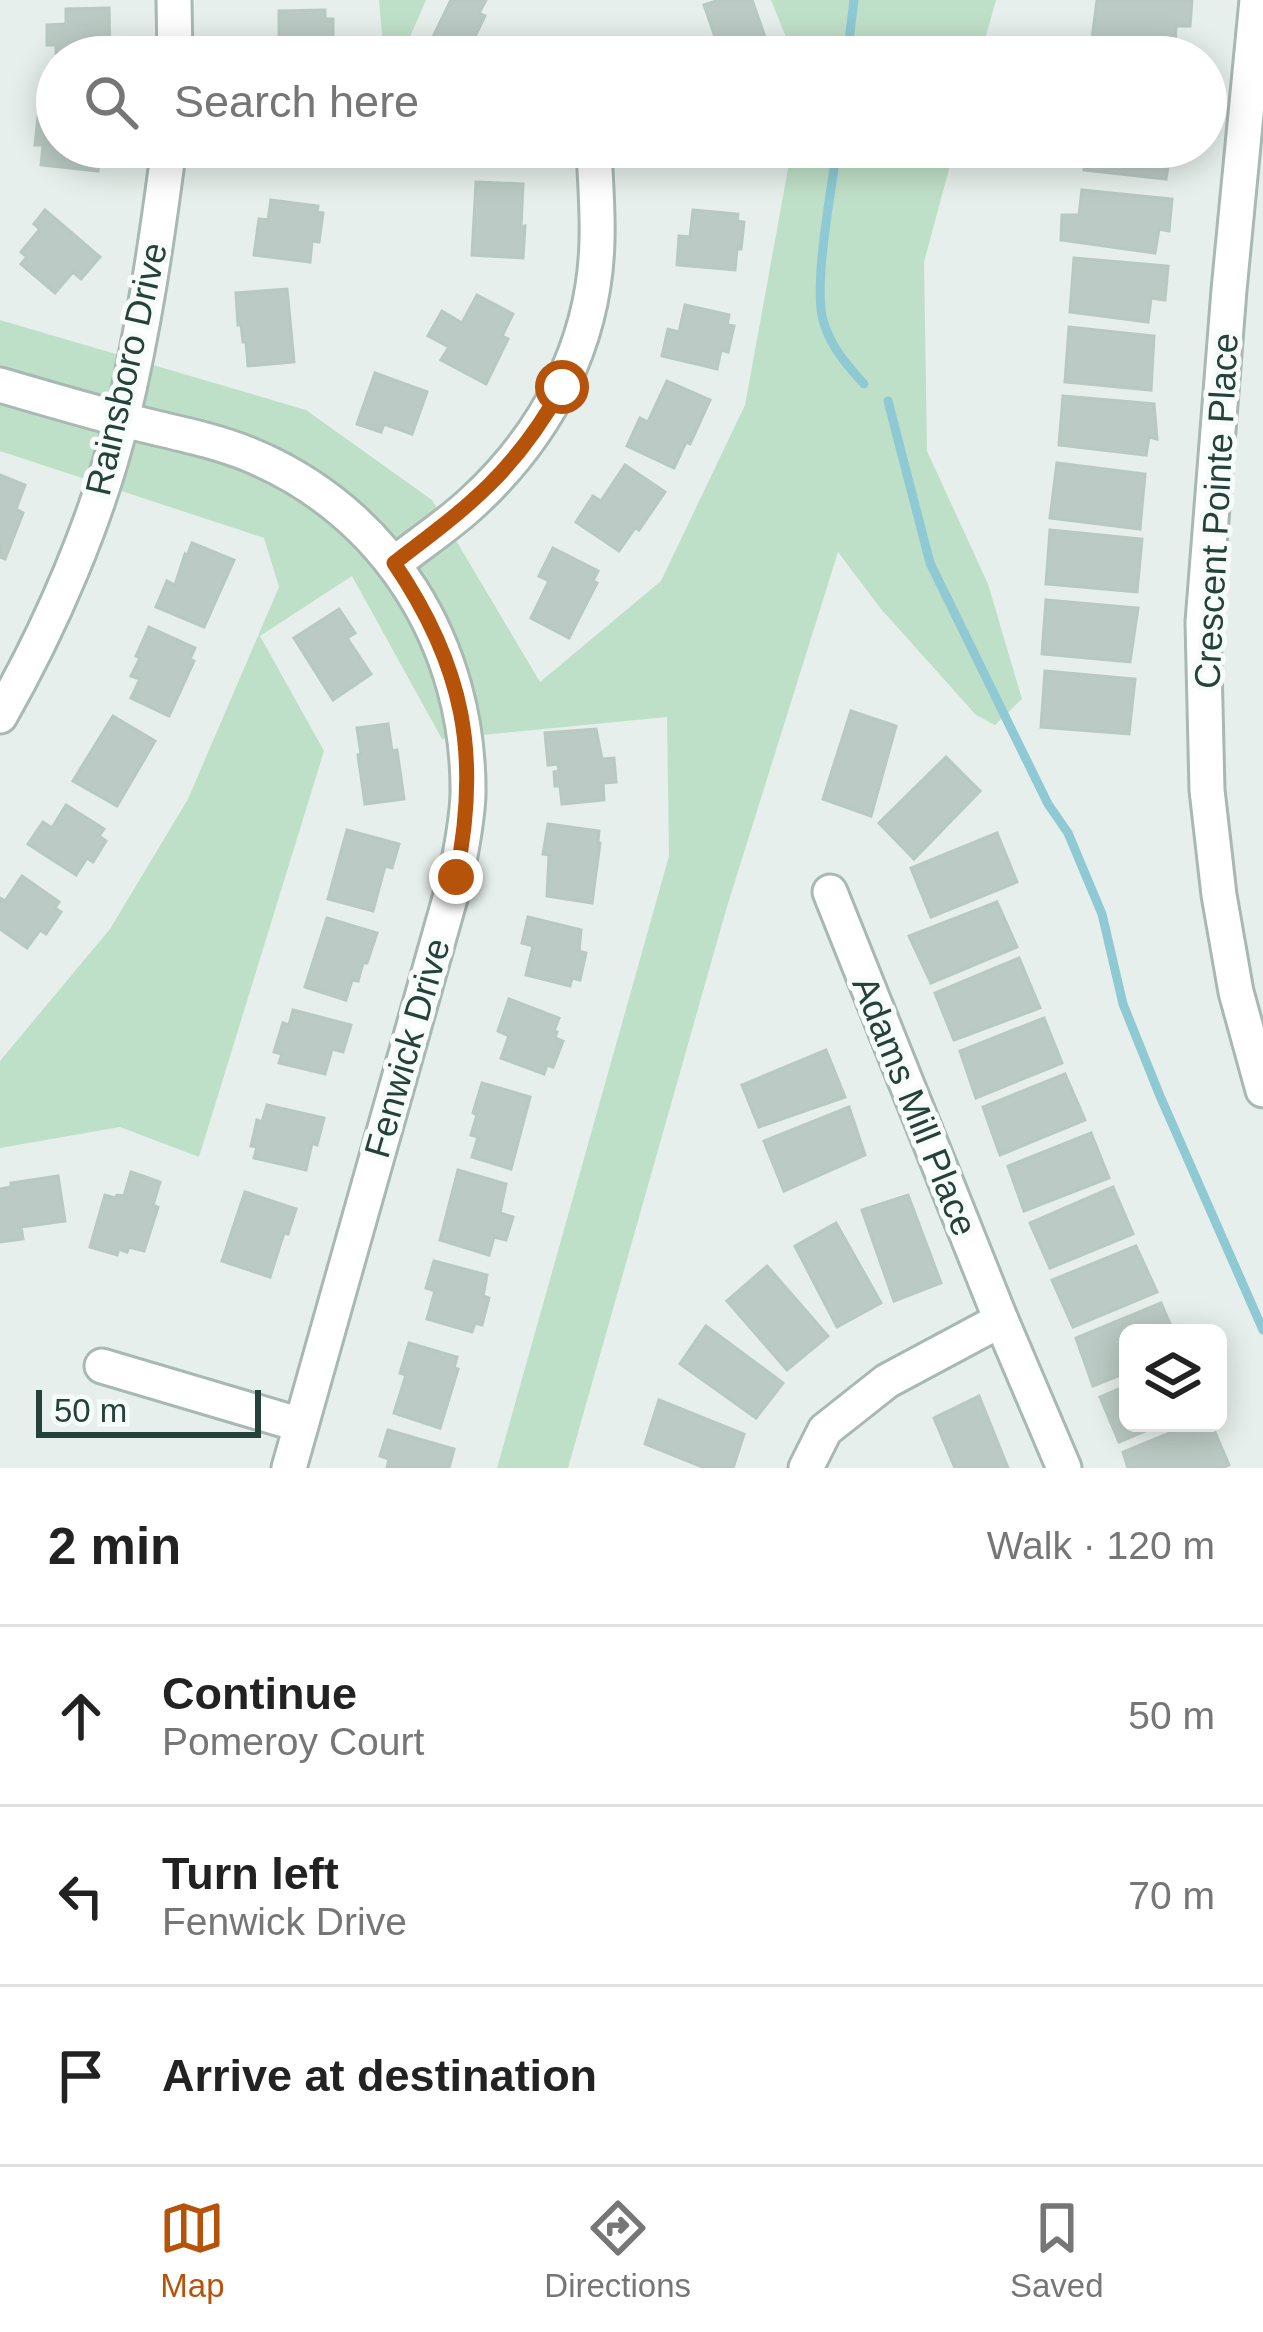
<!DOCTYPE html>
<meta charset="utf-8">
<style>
body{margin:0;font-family:Arial,sans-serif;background:#f6f6f6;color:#222}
.controls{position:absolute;right:36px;bottom:36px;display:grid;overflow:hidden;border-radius:18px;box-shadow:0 6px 30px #0003}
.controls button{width:108px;height:108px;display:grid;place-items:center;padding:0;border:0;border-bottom:3px solid #e0e0e0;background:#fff;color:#222;font:60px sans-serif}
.scale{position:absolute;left:36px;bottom:30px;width:225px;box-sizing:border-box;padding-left:12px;border:6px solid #24423a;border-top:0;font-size:33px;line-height:42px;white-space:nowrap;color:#24423a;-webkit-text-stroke:9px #f7fbf9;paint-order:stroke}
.stop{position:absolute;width:36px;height:36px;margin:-27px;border:9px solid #b45309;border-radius:50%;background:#fff}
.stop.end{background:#b45309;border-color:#fff;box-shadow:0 3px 12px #0008}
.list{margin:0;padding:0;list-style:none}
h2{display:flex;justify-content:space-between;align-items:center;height:156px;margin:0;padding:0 48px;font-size:51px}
h2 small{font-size:39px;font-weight:400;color:#767676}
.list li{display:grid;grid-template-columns:78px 1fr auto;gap:36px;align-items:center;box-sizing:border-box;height:180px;padding:0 48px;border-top:3px solid #e0e0e0}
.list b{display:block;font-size:45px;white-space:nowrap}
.list p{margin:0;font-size:39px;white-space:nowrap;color:#767676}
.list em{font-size:39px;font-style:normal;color:#767676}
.icon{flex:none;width:66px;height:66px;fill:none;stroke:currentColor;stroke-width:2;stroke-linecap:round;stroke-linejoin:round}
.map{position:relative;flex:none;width:1263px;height:1468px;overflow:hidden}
.search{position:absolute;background:#fff;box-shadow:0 6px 30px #0003;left:36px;right:36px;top:36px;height:132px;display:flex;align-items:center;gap:30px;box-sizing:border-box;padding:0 42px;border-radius:66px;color:#767676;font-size:45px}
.sheet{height:696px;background:#fff}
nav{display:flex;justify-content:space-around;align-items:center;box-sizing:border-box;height:168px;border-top:3px solid #e0e0e0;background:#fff;font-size:33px;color:#767676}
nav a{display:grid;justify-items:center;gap:6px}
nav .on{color:#b45309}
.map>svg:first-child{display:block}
.green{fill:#bfe0c8}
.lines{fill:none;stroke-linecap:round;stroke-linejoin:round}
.stream{stroke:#8ec9d4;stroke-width:9}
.building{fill:#bbcac4;stroke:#b8c9c2;stroke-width:3}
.minor-casing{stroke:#a8b8b2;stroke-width:39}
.minor{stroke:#fff;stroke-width:33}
.route{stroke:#b45309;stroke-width:15}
.labels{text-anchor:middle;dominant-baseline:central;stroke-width:10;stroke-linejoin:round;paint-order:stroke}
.street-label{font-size:36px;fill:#24423a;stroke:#f7fbf9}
</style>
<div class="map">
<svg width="1263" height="1468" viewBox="0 0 1263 1468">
<rect width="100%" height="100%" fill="#e6efeb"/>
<g class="green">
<polygon points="379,0 426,0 401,57 384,57"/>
<polygon points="771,0 996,0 980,57 794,57"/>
<polygon points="792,147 955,147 924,262 927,451 988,584 1022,699 995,725 976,715 881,609 838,552 726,910 568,1468 497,1468 669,856 667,717 442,739 352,576 260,636 324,751 199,1157 120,1127 0,1148 0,1061 110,929 188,799 279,587 264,538 0,451 0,320 306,410 432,500 540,682 661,581 745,405"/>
</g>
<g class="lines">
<g class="stream">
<polyline points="847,57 854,0"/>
<path d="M837 147C832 188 813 284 823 320 830 346 846 364 864 384"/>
<polyline points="888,401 930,563 1048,804 1068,833 1102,914 1123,1004 1160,1096 1263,1330"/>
</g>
</g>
<g class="building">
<polygon points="451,0 486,0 479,13 485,16 465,57 455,57 429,45"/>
<polygon points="719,0 752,0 769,48 744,57 722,57 704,5"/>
<polygon points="1097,0 1192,0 1190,26 1176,26 1175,46 1092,39"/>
<polygon points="109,8 110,55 67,57 67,52 56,53 56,45 47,45 47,25 66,24 66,9"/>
<polygon points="325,10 325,19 333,19 333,45 325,46 325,57 270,57 270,38 279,37 279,11"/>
<polygon points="47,111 57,112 57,147 101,147 98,171 41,165 43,145 35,145 38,117 46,118"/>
<polygon points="267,147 320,147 320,165 267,163"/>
<polygon points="435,147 481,147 482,154 437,162"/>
<polygon points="708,147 762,147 761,156 754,156 753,165 706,158"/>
<polygon points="1086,147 1179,147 1178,162 1169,160 1166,179 1084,170"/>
<polygon points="476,182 523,184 521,227 525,226 523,258 472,255"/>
<polygon points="1082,190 1172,199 1169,231 1159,229 1155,253 1061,240 1062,215 1079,215"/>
<polygon points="271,200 318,206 317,212 323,213 319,242 312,241 310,262 254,255 259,219 268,220"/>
<polygon points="45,210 100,257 81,279 73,272 55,293 21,264 27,257 21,252 40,229 34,224"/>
<polygon points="693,210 738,214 737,221 744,222 741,249 737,249 735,270 677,265 679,236 690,237"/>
<polygon points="1074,258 1168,266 1165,300 1151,298 1148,322 1070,312"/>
<polygon points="287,289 294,362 248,366 246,342 243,342 241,324 238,325 236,293"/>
<polygon points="477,295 513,314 502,336 508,339 486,384 441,360 449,347 428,336 442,311 462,323"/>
<polygon points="685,305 729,315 727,325 734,326 728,352 721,350 717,369 662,356 668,329 679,332"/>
<polygon points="1069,327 1154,336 1151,390 1065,382"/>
<polygon points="375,373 427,392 412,434 384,424 381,432 357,424"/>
<polygon points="667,381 710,400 690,444 686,442 674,468 627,446 640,418 648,422"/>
<polygon points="1063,396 1154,404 1157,439 1149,437 1146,455 1059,445"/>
<polygon points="1057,463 1145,474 1140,529 1050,518"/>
<polygon points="625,465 665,492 639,530 635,528 619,551 576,522 593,496 601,501"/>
<polygon points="0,475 25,485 16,509 23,513 5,559 0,557"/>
<polygon points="1050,530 1142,539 1137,592 1046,584"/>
<polygon points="192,543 234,560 204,627 156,607 167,581 175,585 185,554 187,556"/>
<polygon points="553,548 598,571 593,581 597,583 569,638 531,618 549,581 539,576"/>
<polygon points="1046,600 1138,608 1130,662 1042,654"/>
<polygon points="339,609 355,633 347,638 371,674 333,700 294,638"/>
<polygon points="149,627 195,648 190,659 194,661 169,716 131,698 140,679 131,676 140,658 136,656"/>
<polygon points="1045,671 1135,679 1129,734 1041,727"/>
<polygon points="851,711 896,726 871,816 823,799"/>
<polygon points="113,716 155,741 117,806 73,781"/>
<polygon points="388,724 392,751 397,750 404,799 365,804 358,755 361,754 357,728"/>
<polygon points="596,729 602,759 614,758 616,782 603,783 604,800 562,804 560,786 555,786 554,772 559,771 558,764 548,765 545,733"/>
<polygon points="946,757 980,791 914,859 879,823"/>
<polygon points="66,805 104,829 99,836 106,841 93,862 87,858 76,875 28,844 43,822 52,828"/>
<polygon points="548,824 599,831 598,842 600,843 592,903 547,896 549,855 543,854"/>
<polygon points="347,830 399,844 392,868 385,866 373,911 328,899"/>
<polygon points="997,833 1017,882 931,917 911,868"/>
<polygon points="22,876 59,902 55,908 61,912 46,934 40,930 27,948 0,929 0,898 5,901"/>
<polygon points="997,902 1017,947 931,983 909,936"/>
<polygon points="528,917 581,930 579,951 586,953 580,980 572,978 570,986 526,975 533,946 522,943"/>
<polygon points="327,918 377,933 367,963 363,963 358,981 352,980 346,1000 305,987"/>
<polygon points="1019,958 1040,1008 954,1040 935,993"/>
<polygon points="509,999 559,1018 554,1031 557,1032 555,1038 563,1041 553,1067 547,1065 544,1074 501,1058 509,1036 498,1031"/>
<polygon points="293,1010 351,1025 343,1052 332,1049 325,1074 279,1063 282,1054 274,1052 283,1023 289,1025"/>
<polygon points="1044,1018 1062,1063 976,1098 960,1051"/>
<polygon points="826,1050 845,1097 759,1127 742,1085"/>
<polygon points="1065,1074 1085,1120 1000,1155 983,1107"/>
<polygon points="482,1083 530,1097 511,1169 472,1157 478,1137 471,1135 477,1115 473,1113"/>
<polygon points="267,1105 324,1118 317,1145 312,1143 306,1170 254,1158 257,1147 251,1146 257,1120 262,1122"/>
<polygon points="849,1107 865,1155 784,1191 764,1141"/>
<polygon points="1091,1133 1109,1178 1024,1211 1008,1166"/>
<polygon points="458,1170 506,1184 500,1213 513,1217 506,1240 494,1237 489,1255 440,1240"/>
<polygon points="131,1172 160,1182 153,1205 158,1207 144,1251 129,1247 127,1252 119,1249 117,1255 90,1247 105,1195 115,1198 117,1195 124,1196"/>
<polygon points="58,1176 65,1221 21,1227 23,1239 0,1242 0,1189 11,1187 11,1183"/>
<polygon points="1113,1187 1133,1234 1050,1268 1030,1223"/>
<polygon points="245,1192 296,1209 288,1234 284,1233 270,1277 222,1261"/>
<polygon points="908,1195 941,1283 894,1301 862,1210"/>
<polygon points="836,1223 881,1303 837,1327 795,1246"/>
<polygon points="1136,1246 1157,1292 1073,1327 1052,1280"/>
<polygon points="434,1261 487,1275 483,1296 489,1298 482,1325 475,1323 472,1332 427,1319 435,1291 426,1288"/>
<polygon points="767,1266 828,1336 787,1370 727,1301"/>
<polygon points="1161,1303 1174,1333 1128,1333 1128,1372 1093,1386 1076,1338"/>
<polygon points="706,1326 783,1383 756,1418 680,1364"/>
<polygon points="409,1343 457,1357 454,1368 458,1369 440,1428 394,1413 406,1375 400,1373"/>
<polygon points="1128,1385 1128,1423 1164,1423 1119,1442 1100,1397"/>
<polygon points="979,1396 1008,1468 955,1468 934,1418"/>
<polygon points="659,1400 744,1434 733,1468 705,1468 645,1444"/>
<polygon points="1194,1423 1211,1423 1229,1465 1221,1468 1128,1468 1123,1452"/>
<polygon points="388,1430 454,1449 449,1468 387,1468 389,1459 380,1456"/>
</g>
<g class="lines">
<defs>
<g id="minor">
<polyline points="174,0 175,57"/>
<polyline points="1257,0 1229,290 1203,622 1207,790 1219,895 1236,992 1263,1090"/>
<path d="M0 385C41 397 82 409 124 420 165 431 208 438 248 454 388 511 470 646 468 795 467 823 461 850 456 877L289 1468"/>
<path d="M394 564C420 543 450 524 474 501 548 432 595 342 597 240 598 209 595 178 594 147"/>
<path d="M0 716C51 627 98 518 122 419 144 329 157 238 169 147"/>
<polyline points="830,892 1001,1320 1064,1468"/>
<polyline points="102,1366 301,1425"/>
<polyline points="806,1468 825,1430 887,1381 1001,1320"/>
</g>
</defs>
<use href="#minor" class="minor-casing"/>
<use href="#minor" class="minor"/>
</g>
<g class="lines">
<path class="route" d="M456 877C481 755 464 666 394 563 468 507 516 471 562 387"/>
</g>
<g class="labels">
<g class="street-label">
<text transform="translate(126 369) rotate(-77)">Rainsboro Drive</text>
<text transform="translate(1216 511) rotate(-87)">Crescent Pointe Place</text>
<text transform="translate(407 1048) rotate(-74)">Fenwick Drive</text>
<text transform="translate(915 1106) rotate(68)">Adams Mill Place</text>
</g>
</g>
</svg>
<div class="controls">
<button><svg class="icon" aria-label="layers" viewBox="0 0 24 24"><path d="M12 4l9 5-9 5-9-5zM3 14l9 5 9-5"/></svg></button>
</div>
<div class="scale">50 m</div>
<div class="stop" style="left:562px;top:387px"></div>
<div class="stop end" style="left:456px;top:877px"></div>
<div class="search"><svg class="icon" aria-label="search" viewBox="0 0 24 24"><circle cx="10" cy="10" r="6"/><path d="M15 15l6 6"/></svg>Search here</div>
</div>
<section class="sheet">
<h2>2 min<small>Walk · 120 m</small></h2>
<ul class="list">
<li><svg class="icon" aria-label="ahead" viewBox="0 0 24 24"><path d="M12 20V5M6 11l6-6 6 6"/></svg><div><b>Continue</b><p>Pomeroy Court</p></div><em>50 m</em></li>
<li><svg class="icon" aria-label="left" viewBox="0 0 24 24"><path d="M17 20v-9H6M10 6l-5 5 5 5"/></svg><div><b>Turn left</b><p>Fenwick Drive</p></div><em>70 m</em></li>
<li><svg class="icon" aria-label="arrive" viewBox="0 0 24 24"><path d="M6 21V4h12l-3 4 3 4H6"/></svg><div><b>Arrive at destination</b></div></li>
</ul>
</section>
<nav>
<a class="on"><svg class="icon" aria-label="map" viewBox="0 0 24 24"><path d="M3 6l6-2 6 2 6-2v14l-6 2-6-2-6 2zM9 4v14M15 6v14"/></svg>Map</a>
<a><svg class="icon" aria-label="directions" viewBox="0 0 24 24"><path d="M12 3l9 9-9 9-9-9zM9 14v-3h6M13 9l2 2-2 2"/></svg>Directions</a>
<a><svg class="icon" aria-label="saved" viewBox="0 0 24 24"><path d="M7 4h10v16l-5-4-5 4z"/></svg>Saved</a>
</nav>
